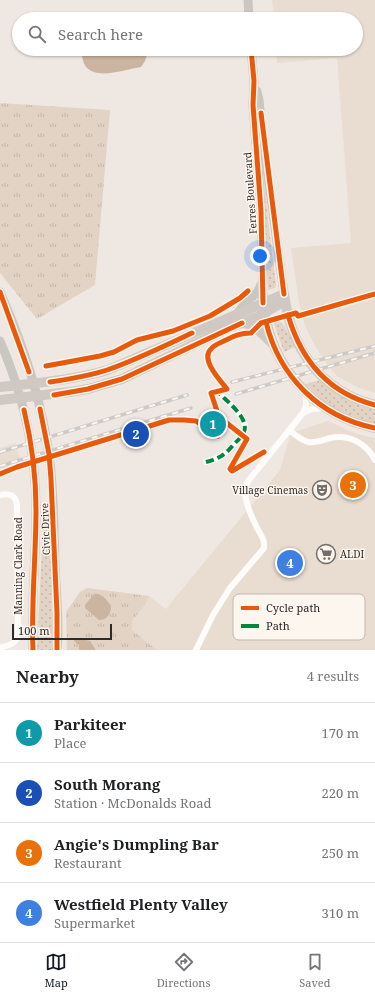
<!DOCTYPE html>
<meta charset="utf-8">
<style>
body{margin:0;font-family:"Noto Serif",serif;background:#f2f2f2;color:#202124}
.scale{position:absolute;left:12px;bottom:10px;width:100px;box-sizing:border-box;padding-left:4px;border:2px solid #2f2b27;border-top:0;font-size:11px;line-height:14px;white-space:nowrap;color:#2f2b27;-webkit-text-stroke:3px #fdf6ef;paint-order:stroke}
.you{position:absolute;left:260px;top:256px;width:14px;height:14px;margin:-10px;border:3px solid #fff;border-radius:50%;background:#1a73e8;box-shadow:0 0 0 6px #1a73e833}
.badge{display:grid;place-items:center;width:26px;height:26px;border-radius:50%;background:#111827;color:#fff;font-size:13px;font-weight:700}
.pin{position:absolute;translate:-50% -50%;border:2px solid #fff;box-shadow:0 1px 4px #0006}
.list{margin:0;padding:0;list-style:none}
h2{display:flex;justify-content:space-between;align-items:center;height:52px;margin:0;padding:0 16px;font-size:17px}
h2 small{font-size:13px;font-weight:400;color:#757577}
.list li{display:grid;grid-template-columns:26px 1fr auto;gap:12px;align-items:center;box-sizing:border-box;height:60px;padding:0 16px;border-top:1px solid #e0e0e0}
.list b{display:block;font-size:15px;white-space:nowrap}
.list p{margin:0;font-size:13px;white-space:nowrap;color:#757577}
.list em{font-size:13px;font-style:normal;color:#757577}
.icon{flex:none;width:22px;height:22px;fill:none;stroke:currentColor;stroke-width:2;stroke-linecap:round;stroke-linejoin:round}
.map{position:relative;flex:none;width:375px;height:650px;overflow:hidden}
.search{position:absolute;background:#fff;box-shadow:0 1px 3px #0004;left:12px;right:12px;top:12px;height:44px;display:flex;align-items:center;gap:10px;box-sizing:border-box;padding:0 14px;border-radius:22px;color:#757577;font-size:15px}
.sheet{height:292px;background:#fff}
nav{display:flex;justify-content:space-around;align-items:center;box-sizing:border-box;height:56px;border-top:1px solid #e0e0e0;background:#fff;font-size:11px;color:#757577}
nav a{display:grid;justify-items:center;gap:2px}
nav .on{color:#111827}
.map>svg:first-child{display:block}
.built{fill:#e9ddd1}
.grass{fill:url(#grass-dots)}
.park{fill:url(#park-tufts)}
.water{fill:#cbb4a0}
.lines{fill:none;stroke-linecap:round;stroke-linejoin:round}
.street{stroke:#fdfcfb;stroke-width:6}
.secondary{stroke:#cac6c2;stroke-width:9}
.primary{stroke:#cfc8c3;stroke-width:10}
.rail-casing{stroke:#cccac9;stroke-width:3.5}
.rail{stroke:#fdf6ef;stroke-width:2;stroke-dasharray:6;stroke-linecap:butt}
.quiet{stroke:#00873e;stroke-width:4;stroke-dasharray:8 4;stroke-linecap:butt}
.cycleway-casing{stroke:#fdf6ef;stroke-width:8}
.cycleway{stroke:#e8590c;stroke-width:5}
.labels{text-anchor:middle;dominant-baseline:central;stroke-width:3;stroke-linejoin:round;paint-order:stroke}
.street-label{font-size:10px;fill:#2f2b27;stroke:#fdf6ef}
.poi-label{font-size:10px;fill:#2f2b27;stroke:#fdf6ef;text-anchor:end}
.key{fill:#fdf6ef;stroke:#bfb9b3;stroke-width:1}
.key-label{font-size:11px;fill:#2f2b27}
</style>
<div class="map">
<svg width="375" height="650" viewBox="0 0 375 650">
<defs>
<pattern id="grass-dots" width="8" height="8" patternUnits="userSpaceOnUse"><rect width="8" height="8" fill="#e2d3c5"/><path d="M2 2h.1M6 6h.1" fill="none" stroke="#c2b5a9" stroke-width="1.8" stroke-linecap="round"/></pattern>
<pattern id="park-tufts" width="24" height="20" patternUnits="userSpaceOnUse"><rect width="24" height="20" fill="#e2d3c5"/><path d="M3 7l-1-3M5 7V3M7 7l1-3M15 17l-1-3M17 17v-4M19 17l1-3" fill="none" stroke="#c2b5a9"/></pattern>
</defs>
<rect width="100%" height="100%" fill="#efe8e2"/>
<g class="built">
<polygon points="272,0 375,0 375,393 359,388 337,376 329,367 315,346 305,326 299,303 291,248 351,243 337,58 277,63 276,49 356,49 356,19 274,19"/>
<polygon points="328,421 357,434 375,438 375,650 157,650 132,630 132,621 145,605 149,596 166,609 280,470 291,433"/>
<polygon points="16,443 21,463 0,470 0,448"/>
</g>
<g class="grass">
<polygon points="263,170 269,229 276,285 275,288 268,290 261,171"/>
<polygon points="278,320 284,325 295,347 284,352 274,324 274,321"/>
<polygon points="320,380 375,408 375,424 366,422 329,406 305,384"/>
<polygon points="43,525 50,525 54,650 37,650"/>
</g>
<g class="park">
<polygon points="0,103 110,110 95,285 37,319 0,273"/>
<polygon points="87,588 149,596 145,605 132,621 132,630 157,650 67,650 66,612 80,592"/>
</g>
<g class="water">
<path d="M82 49H149L145 61 141 67C121 70 80 87 82 49Z"/>
<path d="M94 594C101 592 107 600 111 606 111 614 107 620 99 620L85 608V605Z"/>
<polygon points="74,638 78,638 90,641 96,650 79,650 79,645 74,641"/>
</g>
<g class="lines">
<g class="street">
<polyline points="303,413 312,409 325,408"/>
<path d="M289 430C295 435 301 440 308 442 315 443 323 440 330 438 349 434 366 443 375 460"/>
<path d="M206 462C220 458 225 455 234 444 238 440 243 436 244 432 250 418 225 400 217 391"/>
<path d="M0 495C9 493 16 495 17 505L18 634C17 644 9 645 0 648"/>
<path d="M196 650 213 615 230 588 264 548C265 540 261 535 257 528 251 515 239 492 249 480L303 413 306 405V393"/>
</g>
<g class="secondary">
<polyline points="248,0 249,19"/>
<polyline points="251,49 254,81 253,105 261,211 263,303"/>
<polyline points="257,91 259,100 262,132 284,294"/>
<path d="M0 292C24 346 43 404 50 463 54 496 54 531 55 565 56 593 60 622 57 650"/>
<polyline points="237,314 247,301 257,293 262,283"/>
<path d="M0 341C23 394 36 452 36 510 36 557 31 603 33 650"/>
</g>
<g class="primary">
<path d="M264 307C271 367 315 416 375 428"/>
<path d="M242 323C254 323 264 336 272 343"/>
<path d="M0 387C37 383 73 380 108 370L284 294C291 348 320 391 375 405"/>
<polyline points="0,400 70,392 88,389 122,379 226,329 257,317 285,301"/>
</g>
<defs>
<g id="rail">
<polyline points="232,382 375,346"/>
<polyline points="236,394 375,353"/>
<polyline points="0,452 187,395"/>
<polyline points="0,466 191,408"/>
</g>
</defs>
<use href="#rail" class="rail-casing"/>
<use href="#rail" class="rail"/>
<path class="quiet" d="M206 462C220 458 225 455 234 444 238 440 243 436 244 432 250 418 225 400 217 391"/>
<defs>
<g id="cycleway">
<polyline points="251,49 254,81 253,105 261,211 263,303"/>
<polyline points="261,113 284,294"/>
<polyline points="0,292 29,372"/>
<path d="M288 315C301 360 328 393 375 405"/>
<path d="M266 322C279 376 319 417 375 428"/>
<polyline points="46,366 100,356 114,352 137,340 173,331 210,316 240,298 248,291"/>
<path d="M50 382C70 379 89 376 107 370 136 360 164 346 192 333"/>
<polyline points="54,395 88,389 122,379 242,323"/>
<polyline points="40,409 49,454 51,479 57,613 57,650"/>
<path d="M24 410C32 443 36 477 36 510 36 557 31 603 33 650"/>
<path d="M264 452 232 471 230 469 247 439 219 417 211 393 227 389C220 380 200 359 211 349 214 345 220 343 224 341 234 336 240 333 251 333L261 323 296 313 298 316 375 294"/>
<polyline points="0,474 17,467 169,420 184,420 196,421 218,436 225,422"/>
</g>
</defs>
<use href="#cycleway" class="cycleway-casing"/>
<use href="#cycleway" class="cycleway"/>
</g>
<defs>
<symbol id="theatre-ring" viewBox="-11 -11 22 22"><circle r="9.5" fill="#fdf6ef" stroke="#726d68" stroke-width="1.5"/><path d="M-5-5.5Q0-4 5-5.5V0Q5 5 0 6Q-5 5-5 0ZM-3.3-2.5H-1v1.5H-3.3ZM1-2.5H3.3v1.5H1ZM-2.8 1Q0 5.5 2.8 1Z" fill="#726d68"/></symbol>
<symbol id="supermarket-ring" viewBox="-11 -11 22 22"><circle r="9.5" fill="#fdf6ef" stroke="#726d68" stroke-width="1.5"/><path d="M-6-5.5h2.5l.6 2H6L4.5 2H-2.5L-4.4-4H-6ZM-1.5 3.2a1.3 1.3 0 1 0 .1 0ZM3 3.2a1.3 1.3 0 1 0 .1 0Z" fill="#726d68"/></symbol>
</defs>
<g fill-rule="evenodd">
<use href="#theatre-ring" x="311" y="479" width="22" height="22"/>
<use href="#supermarket-ring" x="315" y="543" width="22" height="22"/>
</g>
<g class="labels">
<g class="street-label">
<text transform="translate(250 193) rotate(-94)">Ferres Boulevard</text>
<text transform="translate(45 529) rotate(-92)">Civic Drive</text>
<text transform="translate(18 566) rotate(-90)">Manning Clark Road</text>
</g>
<g class="poi-label">
<text x="308" y="490">Village Cinemas</text>
<text x="340" y="554" text-anchor="start">ALDI</text>
</g>
</g>
<rect x="233" y="594" width="132" height="46" rx="6" class="key"/>
<rect x="241" y="606" width="18" height="4" fill="#e8590c"/>
<rect x="241" y="624" width="18" height="4" fill="#00873e"/>
<g class="key-label">
<text x="266" y="612">Cycle path</text>
<text x="266" y="630">Path</text>
</g>
</svg>
<div class="scale">100 m</div>
<div class="you"></div>
<div class="pin badge" style="left:213px;top:424px;background:#0f9aa8">1</div>
<div class="pin badge" style="left:136px;top:434px;background:#1a4fb4">2</div>
<div class="pin badge" style="left:353px;top:485px;background:#e8710a">3</div>
<div class="pin badge" style="left:290px;top:563px;background:#3f7fe0">4</div>
<div class="search"><svg class="icon" aria-label="search" viewBox="0 0 24 24"><circle cx="10" cy="10" r="6"/><path d="M15 15l6 6"/></svg>Search here</div>
</div>
<section class="sheet">
<h2>Nearby<small>4 results</small></h2>
<ul class="list">
<li><span class="badge" style="background:#0f9aa8">1</span><div><b>Parkiteer</b><p>Place</p></div><em>170 m</em></li>
<li><span class="badge" style="background:#1a4fb4">2</span><div><b>South Morang</b><p>Station · McDonalds Road</p></div><em>220 m</em></li>
<li><span class="badge" style="background:#e8710a">3</span><div><b>Angie's Dumpling Bar</b><p>Restaurant</p></div><em>250 m</em></li>
<li><span class="badge" style="background:#3f7fe0">4</span><div><b>Westfield Plenty Valley</b><p>Supermarket</p></div><em>310 m</em></li>
</ul>
</section>
<nav>
<a class="on"><svg class="icon" aria-label="map" viewBox="0 0 24 24"><path d="M3 6l6-2 6 2 6-2v14l-6 2-6-2-6 2zM9 4v14M15 6v14"/></svg>Map</a>
<a><svg class="icon" aria-label="directions" viewBox="0 0 24 24"><path d="M12 3l9 9-9 9-9-9zM9 14v-3h6M13 9l2 2-2 2"/></svg>Directions</a>
<a><svg class="icon" aria-label="saved" viewBox="0 0 24 24"><path d="M7 4h10v16l-5-4-5 4z"/></svg>Saved</a>
</nav>
